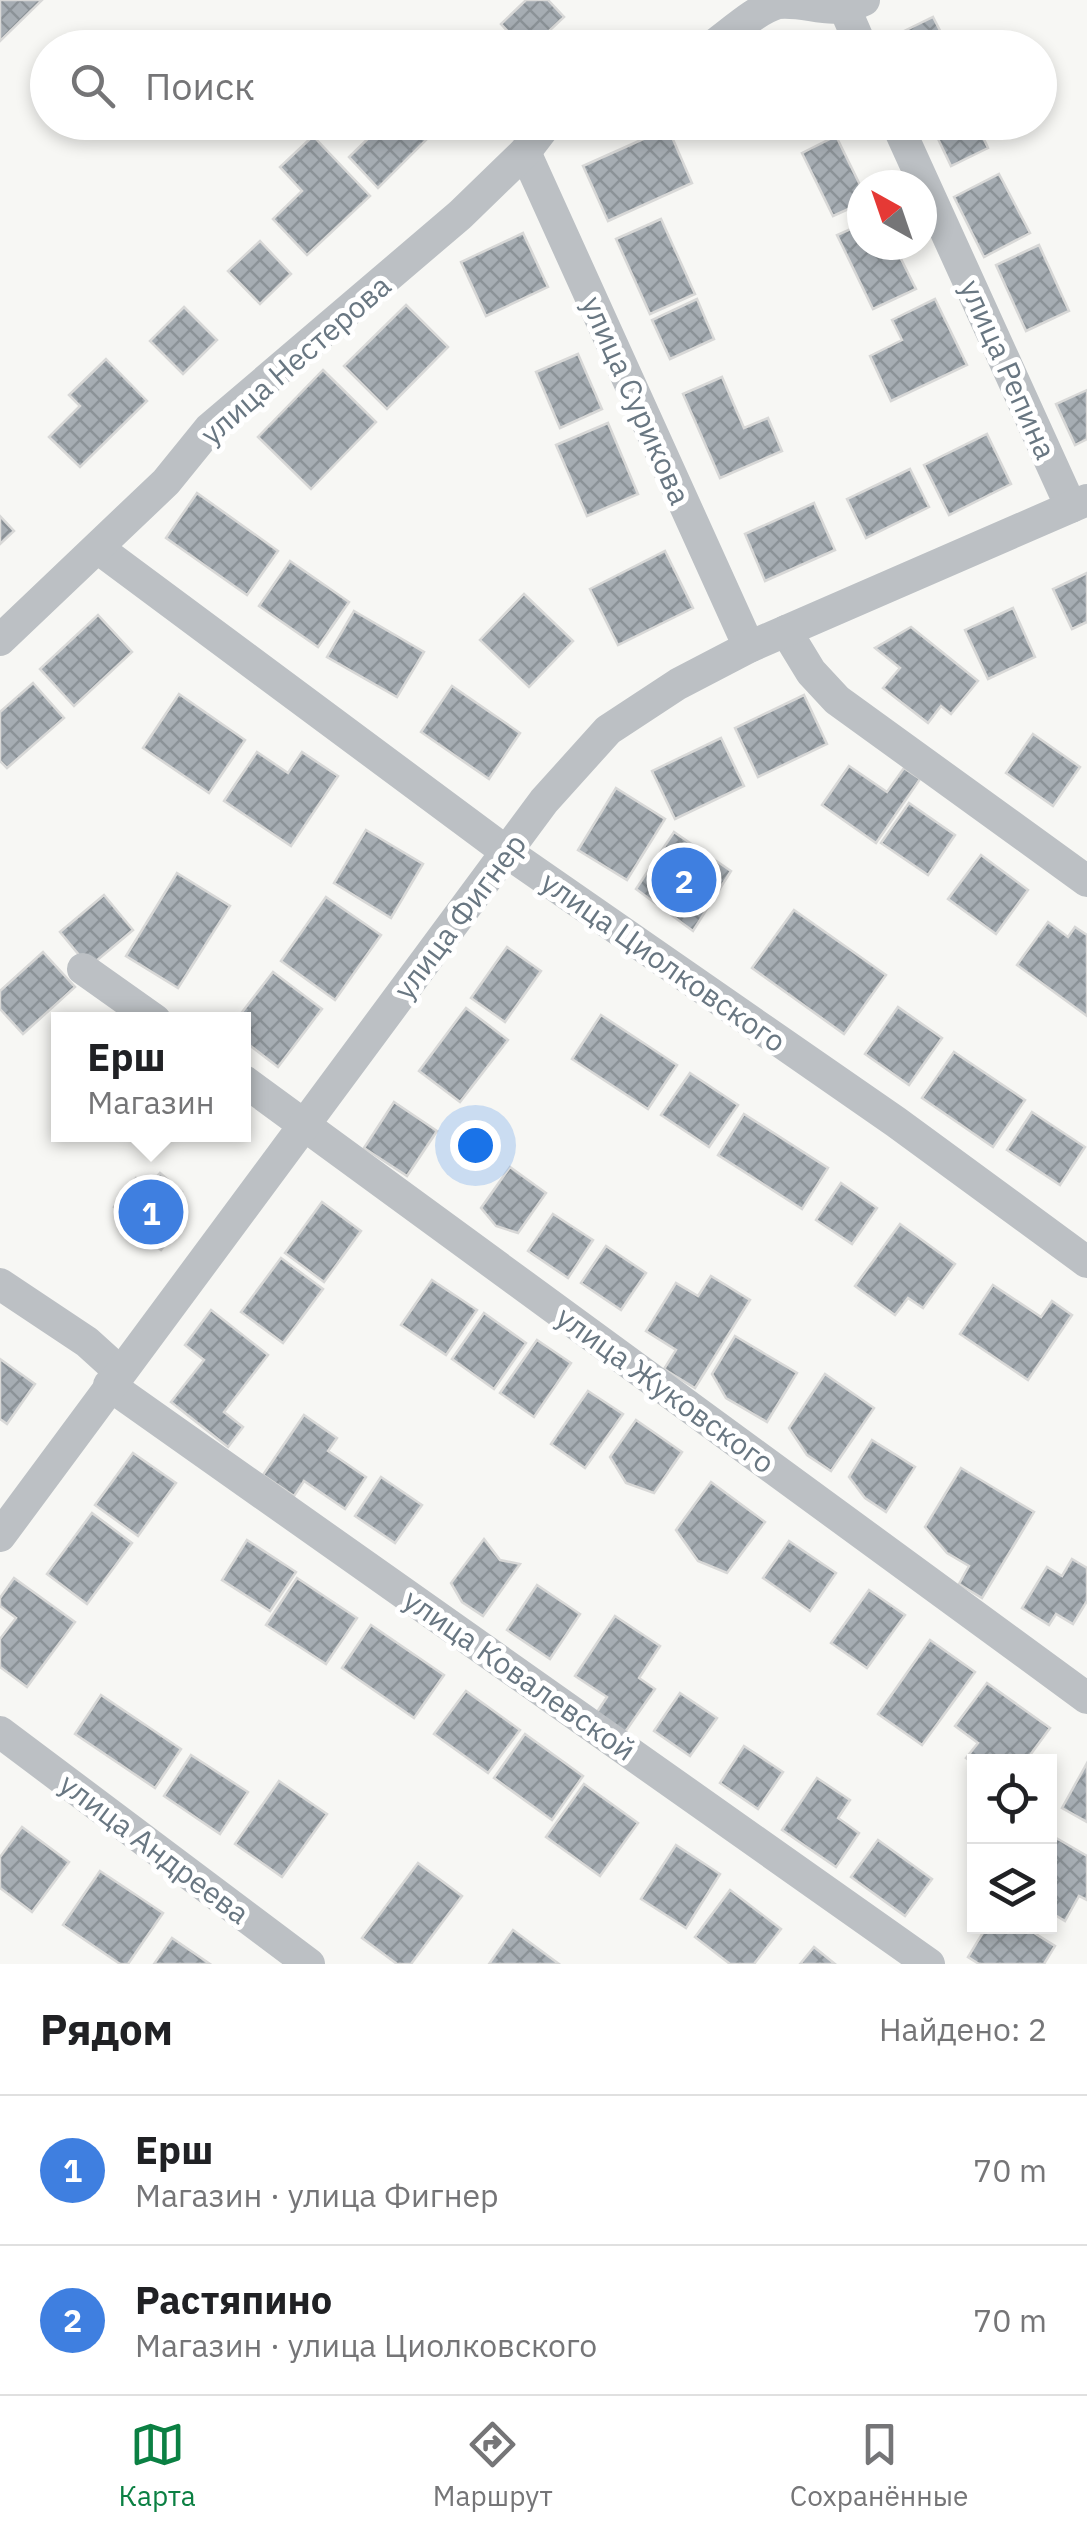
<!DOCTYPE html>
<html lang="ru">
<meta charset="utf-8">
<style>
body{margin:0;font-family:"IBM Plex Sans",sans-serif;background:#f2f2f2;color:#202124}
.controls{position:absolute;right:30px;bottom:30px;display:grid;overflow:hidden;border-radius:0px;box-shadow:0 5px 15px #0003}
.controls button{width:90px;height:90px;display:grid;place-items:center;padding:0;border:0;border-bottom:2px solid #e0e0e0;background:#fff;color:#202124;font:50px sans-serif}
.compass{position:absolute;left:847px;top:170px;width:90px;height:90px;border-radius:50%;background:#fff;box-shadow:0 5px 15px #0003;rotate:320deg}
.you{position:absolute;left:475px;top:1145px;width:35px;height:35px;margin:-25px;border:8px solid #fff;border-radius:50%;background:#1a73e8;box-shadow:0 0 0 15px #1a73e833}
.badge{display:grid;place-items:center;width:65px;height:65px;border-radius:50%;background:#0b8043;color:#fff;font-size:32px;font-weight:700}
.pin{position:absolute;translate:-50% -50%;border:5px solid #fff;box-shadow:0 2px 10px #0006}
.popup{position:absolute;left:51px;top:1012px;width:200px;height:130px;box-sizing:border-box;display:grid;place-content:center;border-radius:0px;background:#fff;filter:drop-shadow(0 2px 8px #0005);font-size:32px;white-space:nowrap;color:#757577}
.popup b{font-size:38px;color:#202124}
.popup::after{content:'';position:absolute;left:50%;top:100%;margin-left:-20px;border:20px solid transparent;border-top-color:#fff}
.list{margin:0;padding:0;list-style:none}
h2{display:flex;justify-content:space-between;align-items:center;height:130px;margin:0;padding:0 40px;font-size:42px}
h2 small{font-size:32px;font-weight:400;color:#757577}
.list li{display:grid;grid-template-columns:65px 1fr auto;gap:30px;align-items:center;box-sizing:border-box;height:150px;padding:0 40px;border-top:2px solid #e0e0e0}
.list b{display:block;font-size:38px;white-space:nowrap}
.list p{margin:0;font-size:32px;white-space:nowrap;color:#757577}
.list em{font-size:32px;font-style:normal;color:#757577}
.icon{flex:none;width:55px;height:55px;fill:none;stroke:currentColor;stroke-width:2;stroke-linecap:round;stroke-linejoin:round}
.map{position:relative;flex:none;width:1087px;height:1964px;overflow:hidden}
.search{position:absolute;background:#fff;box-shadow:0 5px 15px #0003;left:30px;right:30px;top:30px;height:110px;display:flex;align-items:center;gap:25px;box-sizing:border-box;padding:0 35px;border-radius:55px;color:#757577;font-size:38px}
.sheet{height:430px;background:#fff}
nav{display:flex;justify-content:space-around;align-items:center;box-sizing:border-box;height:140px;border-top:2px solid #e0e0e0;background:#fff;font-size:28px;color:#757577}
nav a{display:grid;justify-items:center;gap:5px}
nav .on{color:#0b8043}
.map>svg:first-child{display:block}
.building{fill:url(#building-cross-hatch);stroke:#d8d8d7;stroke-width:2.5}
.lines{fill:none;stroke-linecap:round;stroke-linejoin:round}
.minor{stroke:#bcc0c4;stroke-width:32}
.labels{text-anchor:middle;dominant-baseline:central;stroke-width:10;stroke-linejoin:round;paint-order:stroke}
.street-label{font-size:30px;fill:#697782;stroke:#fff}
</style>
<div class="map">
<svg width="1087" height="1964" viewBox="0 0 1087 1964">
<defs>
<pattern id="building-cross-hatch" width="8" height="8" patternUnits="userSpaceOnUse" patternTransform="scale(2.5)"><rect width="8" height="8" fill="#a6adb3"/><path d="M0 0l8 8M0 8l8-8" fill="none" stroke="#8b9297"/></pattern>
</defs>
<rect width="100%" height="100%" fill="#f7f7f4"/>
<g class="building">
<polygon points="0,0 42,0 0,41"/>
<polygon points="526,0 548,0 564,17 531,48 523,48 501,24"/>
<polygon points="933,17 949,48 902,48 896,35"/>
<polygon points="385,122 411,122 427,139 378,188 349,157"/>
<polygon points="768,122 795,122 773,134"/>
<polygon points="930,122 976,122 988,148 951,166"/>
<polygon points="668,128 692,183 608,221 583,166"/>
<polygon points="313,136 370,196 307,255 273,219 302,191 280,167"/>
<polygon points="836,136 862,189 862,203 833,216 802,153"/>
<polygon points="999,174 1030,233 984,257 954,197"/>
<polygon points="661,219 695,294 650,314 616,239"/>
<polygon points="862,224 862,245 894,245 916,289 873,309 837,235"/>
<polygon points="523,233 548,287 486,316 461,262"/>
<polygon points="260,241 291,274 260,304 228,271"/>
<polygon points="1039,245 1069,311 1026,331 996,265"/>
<polygon points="697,299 714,339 670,359 652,320"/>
<polygon points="935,299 967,365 891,401 870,356 902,340 892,320"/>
<polygon points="406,305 448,347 387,409 344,366"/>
<polygon points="184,307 217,340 183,374 150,341"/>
<polygon points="578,354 602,409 560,428 536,372"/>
<polygon points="106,359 147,401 80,467 49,437 80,406 69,395"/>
<polygon points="323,370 376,422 311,489 258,437"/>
<polygon points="722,377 744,428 768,418 782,451 720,478 683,394"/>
<polygon points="1087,390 1087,439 1075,445 1056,404"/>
<polygon points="608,423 638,494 587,516 556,445"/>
<polygon points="987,434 1011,484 949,515 924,465"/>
<polygon points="910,469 929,507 866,538 847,499"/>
<polygon points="197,493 278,551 247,595 166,538"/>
<polygon points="814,503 835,550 765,581 745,534"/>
<polygon points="0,516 14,531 0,544"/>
<polygon points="665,551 693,608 618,645 590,589"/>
<polygon points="290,561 349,602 318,647 259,606"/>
<polygon points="1087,573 1087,622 1072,629 1053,589"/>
<polygon points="524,594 573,641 529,687 480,640"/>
<polygon points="1013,608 1035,657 988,679 965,630"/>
<polygon points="354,611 424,652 397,697 327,657"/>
<polygon points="98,615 132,652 74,706 40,669"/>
<polygon points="911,627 978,681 951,714 941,706 928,723 883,688 900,668 875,648"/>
<polygon points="33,683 64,718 7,768 0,761 0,712"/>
<polygon points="452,686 520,733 489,779 421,732"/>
<polygon points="179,694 245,740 209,793 143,748"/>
<polygon points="804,695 827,744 758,777 735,728"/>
<polygon points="1033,734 1080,767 1053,806 1006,773"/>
<polygon points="721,738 744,786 675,819 652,771"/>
<polygon points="257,752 288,773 302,752 338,776 291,846 224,801"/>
<polygon points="849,766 887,792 904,768 920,779 876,843 822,805"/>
<polygon points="616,788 665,819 627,880 578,850"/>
<polygon points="909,803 955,835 928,875 881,843"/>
<polygon points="366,830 423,864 391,918 334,883"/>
<polygon points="674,832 731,871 693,931 636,889"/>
<polygon points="981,855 1028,890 996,934 948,899"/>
<polygon points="177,873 230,906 178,988 126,956"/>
<polygon points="104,895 133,930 89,967 60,932"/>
<polygon points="326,897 381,935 335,1000 281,961"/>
<polygon points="794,910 886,975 844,1034 752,968"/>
<polygon points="1048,922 1068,937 1075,927 1087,935 1087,1016 1017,965"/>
<polygon points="507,947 541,971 505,1022 471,998"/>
<polygon points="43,952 75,987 23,1034 0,1009 0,991"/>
<polygon points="273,972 322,1009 278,1067 244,1041 244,1020 236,1020"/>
<polygon points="898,1007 942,1038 909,1085 865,1054"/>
<polygon points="466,1008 508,1040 460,1102 419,1071"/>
<polygon points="601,1015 677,1065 648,1109 572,1059"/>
<polygon points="954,1052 1025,1100 993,1147 922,1098"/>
<polygon points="690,1073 738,1105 709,1147 661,1115"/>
<polygon points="394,1102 437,1131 407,1176 364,1148"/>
<polygon points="1032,1112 1085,1147 1060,1185 1007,1150"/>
<polygon points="744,1114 828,1168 802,1209 718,1155"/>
<polygon points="510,1167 546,1193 518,1233 496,1226 481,1208"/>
<polygon points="160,1173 182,1192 171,1205 186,1217 161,1250 125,1224 129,1218 114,1207 136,1178 148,1186"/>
<polygon points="841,1183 877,1208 852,1244 816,1220"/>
<polygon points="322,1202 361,1231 324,1282 285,1253"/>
<polygon points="553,1214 593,1240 568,1278 528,1251"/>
<polygon points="900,1224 955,1264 923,1308 908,1298 895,1315 855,1286"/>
<polygon points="606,1246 646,1273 621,1310 581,1283"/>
<polygon points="281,1258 323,1289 283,1343 241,1312"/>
<polygon points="711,1276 750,1300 695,1388 664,1369 676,1350 646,1331 676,1283 698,1296"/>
<polygon points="432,1280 477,1310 446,1355 401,1325"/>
<polygon points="993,1285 1041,1317 1052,1301 1072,1315 1028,1380 960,1334"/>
<polygon points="211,1310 268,1355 224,1412 243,1427 228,1447 171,1402 204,1360 185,1345"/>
<polygon points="484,1313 526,1343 494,1389 452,1359"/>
<polygon points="735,1336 797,1373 767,1422 726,1398 712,1374"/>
<polygon points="537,1340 571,1363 534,1417 500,1393"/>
<polygon points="0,1359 35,1384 7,1424 0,1419"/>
<polygon points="825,1374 874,1408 831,1471 807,1455 789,1428"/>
<polygon points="588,1391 623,1414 585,1468 551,1444"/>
<polygon points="304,1415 337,1438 328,1451 366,1477 345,1509 304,1481 294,1496 263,1475"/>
<polygon points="636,1420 682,1452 654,1493 626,1483 610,1457"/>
<polygon points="872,1440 915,1467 886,1512 865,1498 849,1477"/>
<polygon points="133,1453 176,1483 138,1536 95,1505"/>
<polygon points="961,1468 1034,1512 982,1598 959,1584 969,1566 947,1553 925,1527"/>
<polygon points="381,1477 422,1505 395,1543 355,1516"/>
<polygon points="711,1482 765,1522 727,1573 698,1561 676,1530"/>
<polygon points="92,1513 132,1543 87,1604 47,1574"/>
<polygon points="484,1539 500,1560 520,1564 483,1616 462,1602 451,1583"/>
<polygon points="247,1540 296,1572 270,1611 222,1580"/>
<polygon points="789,1541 836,1573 810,1611 763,1578"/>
<polygon points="1072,1559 1087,1568 1087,1601 1073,1624 1056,1614 1049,1625 1022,1608 1047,1567 1062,1576"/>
<polygon points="14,1578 75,1622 27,1687 0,1667 0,1639 16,1618 0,1606 0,1598"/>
<polygon points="297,1578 357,1618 326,1664 266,1625"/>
<polygon points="537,1585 580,1614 550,1659 507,1630"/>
<polygon points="869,1590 905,1615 867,1668 831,1643"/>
<polygon points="615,1616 660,1646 639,1678 655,1689 623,1735 595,1715 607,1697 575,1676"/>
<polygon points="371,1625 444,1675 414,1718 342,1668"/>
<polygon points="930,1640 975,1672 922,1745 878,1714"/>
<polygon points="987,1683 1050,1728 1025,1762 974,1764 966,1758 978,1743 955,1726"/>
<polygon points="466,1691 520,1730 488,1773 434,1734"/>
<polygon points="680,1693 717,1718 690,1756 654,1731"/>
<polygon points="101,1695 181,1749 155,1788 75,1734"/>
<polygon points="525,1734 583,1776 552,1820 494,1778"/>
<polygon points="744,1746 783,1772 758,1809 720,1783"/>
<polygon points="191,1755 248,1792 220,1834 164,1796"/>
<polygon points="1087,1763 1087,1822 1062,1808"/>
<polygon points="817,1778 850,1800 838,1818 859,1833 836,1867 782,1830"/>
<polygon points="279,1781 327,1814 282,1877 235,1844"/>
<polygon points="584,1784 638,1823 600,1876 546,1837"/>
<polygon points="22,1827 69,1862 32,1912 0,1888 0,1857"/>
<polygon points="1051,1835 1087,1856 1087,1900 1079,1896 1065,1921 1050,1912"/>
<polygon points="878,1840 932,1879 905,1916 851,1877"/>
<polygon points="676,1845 720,1874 686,1928 641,1899"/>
<polygon points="418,1863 462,1896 411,1964 397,1964 362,1938"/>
<polygon points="100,1871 163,1913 128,1964 120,1964 63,1925"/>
<polygon points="730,1890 781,1929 754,1964 730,1964 695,1937"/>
<polygon points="987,1926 1023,1926 1055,1946 1044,1964 979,1964 968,1957"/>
<polygon points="513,1930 559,1964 489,1964"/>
<polygon points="172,1938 210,1964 154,1964"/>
<polygon points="814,1947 835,1964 800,1964"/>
</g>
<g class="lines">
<g class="minor">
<polyline points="845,9 862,48"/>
<path d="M710 48C730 34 755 10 778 3 811 0 829 17 864 0"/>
<polyline points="896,122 1071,507"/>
<polyline points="525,152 749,647"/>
<polyline points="99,549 508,853 896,1122 1087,1262"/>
<polyline points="786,631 811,672 837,700 1087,881"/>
<polyline points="0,640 166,482 209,429 460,215 525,152 548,122"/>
<polyline points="83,969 155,1020"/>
<polyline points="244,1081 1087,1698"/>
<polyline points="0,1284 87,1342 119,1371"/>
<polyline points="109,1385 929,1964"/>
<polyline points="0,1536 544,801 608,730 678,684 749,647 1087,500"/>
<polyline points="0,1732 309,1964"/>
</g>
</g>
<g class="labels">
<g class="street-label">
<text transform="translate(295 359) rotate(-41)">улица Нестерова</text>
<text transform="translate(1009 369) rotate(66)">улица Репина</text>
<text transform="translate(637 400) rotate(66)">улица Сурикова</text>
<text transform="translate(459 916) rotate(-53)">улица Фигнер</text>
<text transform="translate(664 961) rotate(35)">улица Циолковского</text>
<text transform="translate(666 1389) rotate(36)">улица Жуковского</text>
<text transform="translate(520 1674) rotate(35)">улица Ковалевской</text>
<text transform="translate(155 1848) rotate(37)">улица Андреева</text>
</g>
</g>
</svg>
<div class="controls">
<button><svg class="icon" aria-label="locate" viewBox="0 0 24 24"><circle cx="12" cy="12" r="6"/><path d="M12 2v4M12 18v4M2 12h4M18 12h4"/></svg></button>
<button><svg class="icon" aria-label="layers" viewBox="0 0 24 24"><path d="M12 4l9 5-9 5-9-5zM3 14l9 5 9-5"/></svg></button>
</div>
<svg class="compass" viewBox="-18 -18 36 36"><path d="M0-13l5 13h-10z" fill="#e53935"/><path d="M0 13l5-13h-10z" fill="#757577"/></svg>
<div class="you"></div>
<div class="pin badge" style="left:151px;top:1212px;background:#3f7fe0">1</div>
<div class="popup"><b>Ерш</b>Магазин</div>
<div class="pin badge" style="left:684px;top:880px;background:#3f7fe0">2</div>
<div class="search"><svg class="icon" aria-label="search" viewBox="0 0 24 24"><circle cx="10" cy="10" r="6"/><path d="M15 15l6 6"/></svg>Поиск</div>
</div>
<section class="sheet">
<h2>Рядом<small>Найдено: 2</small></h2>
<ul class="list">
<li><span class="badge" style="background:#3f7fe0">1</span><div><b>Ерш</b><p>Магазин · улица Фигнер</p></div><em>70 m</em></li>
<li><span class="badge" style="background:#3f7fe0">2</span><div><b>Растяпино</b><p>Магазин · улица Циолковского</p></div><em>70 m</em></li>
</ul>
</section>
<nav>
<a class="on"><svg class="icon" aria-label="map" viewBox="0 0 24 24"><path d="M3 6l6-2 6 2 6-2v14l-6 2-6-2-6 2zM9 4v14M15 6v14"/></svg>Карта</a>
<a><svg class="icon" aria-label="directions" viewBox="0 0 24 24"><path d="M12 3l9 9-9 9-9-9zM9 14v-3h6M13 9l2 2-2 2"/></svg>Маршрут</a>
<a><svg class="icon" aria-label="saved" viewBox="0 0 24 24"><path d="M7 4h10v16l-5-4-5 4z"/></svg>Сохранённые</a>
</nav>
